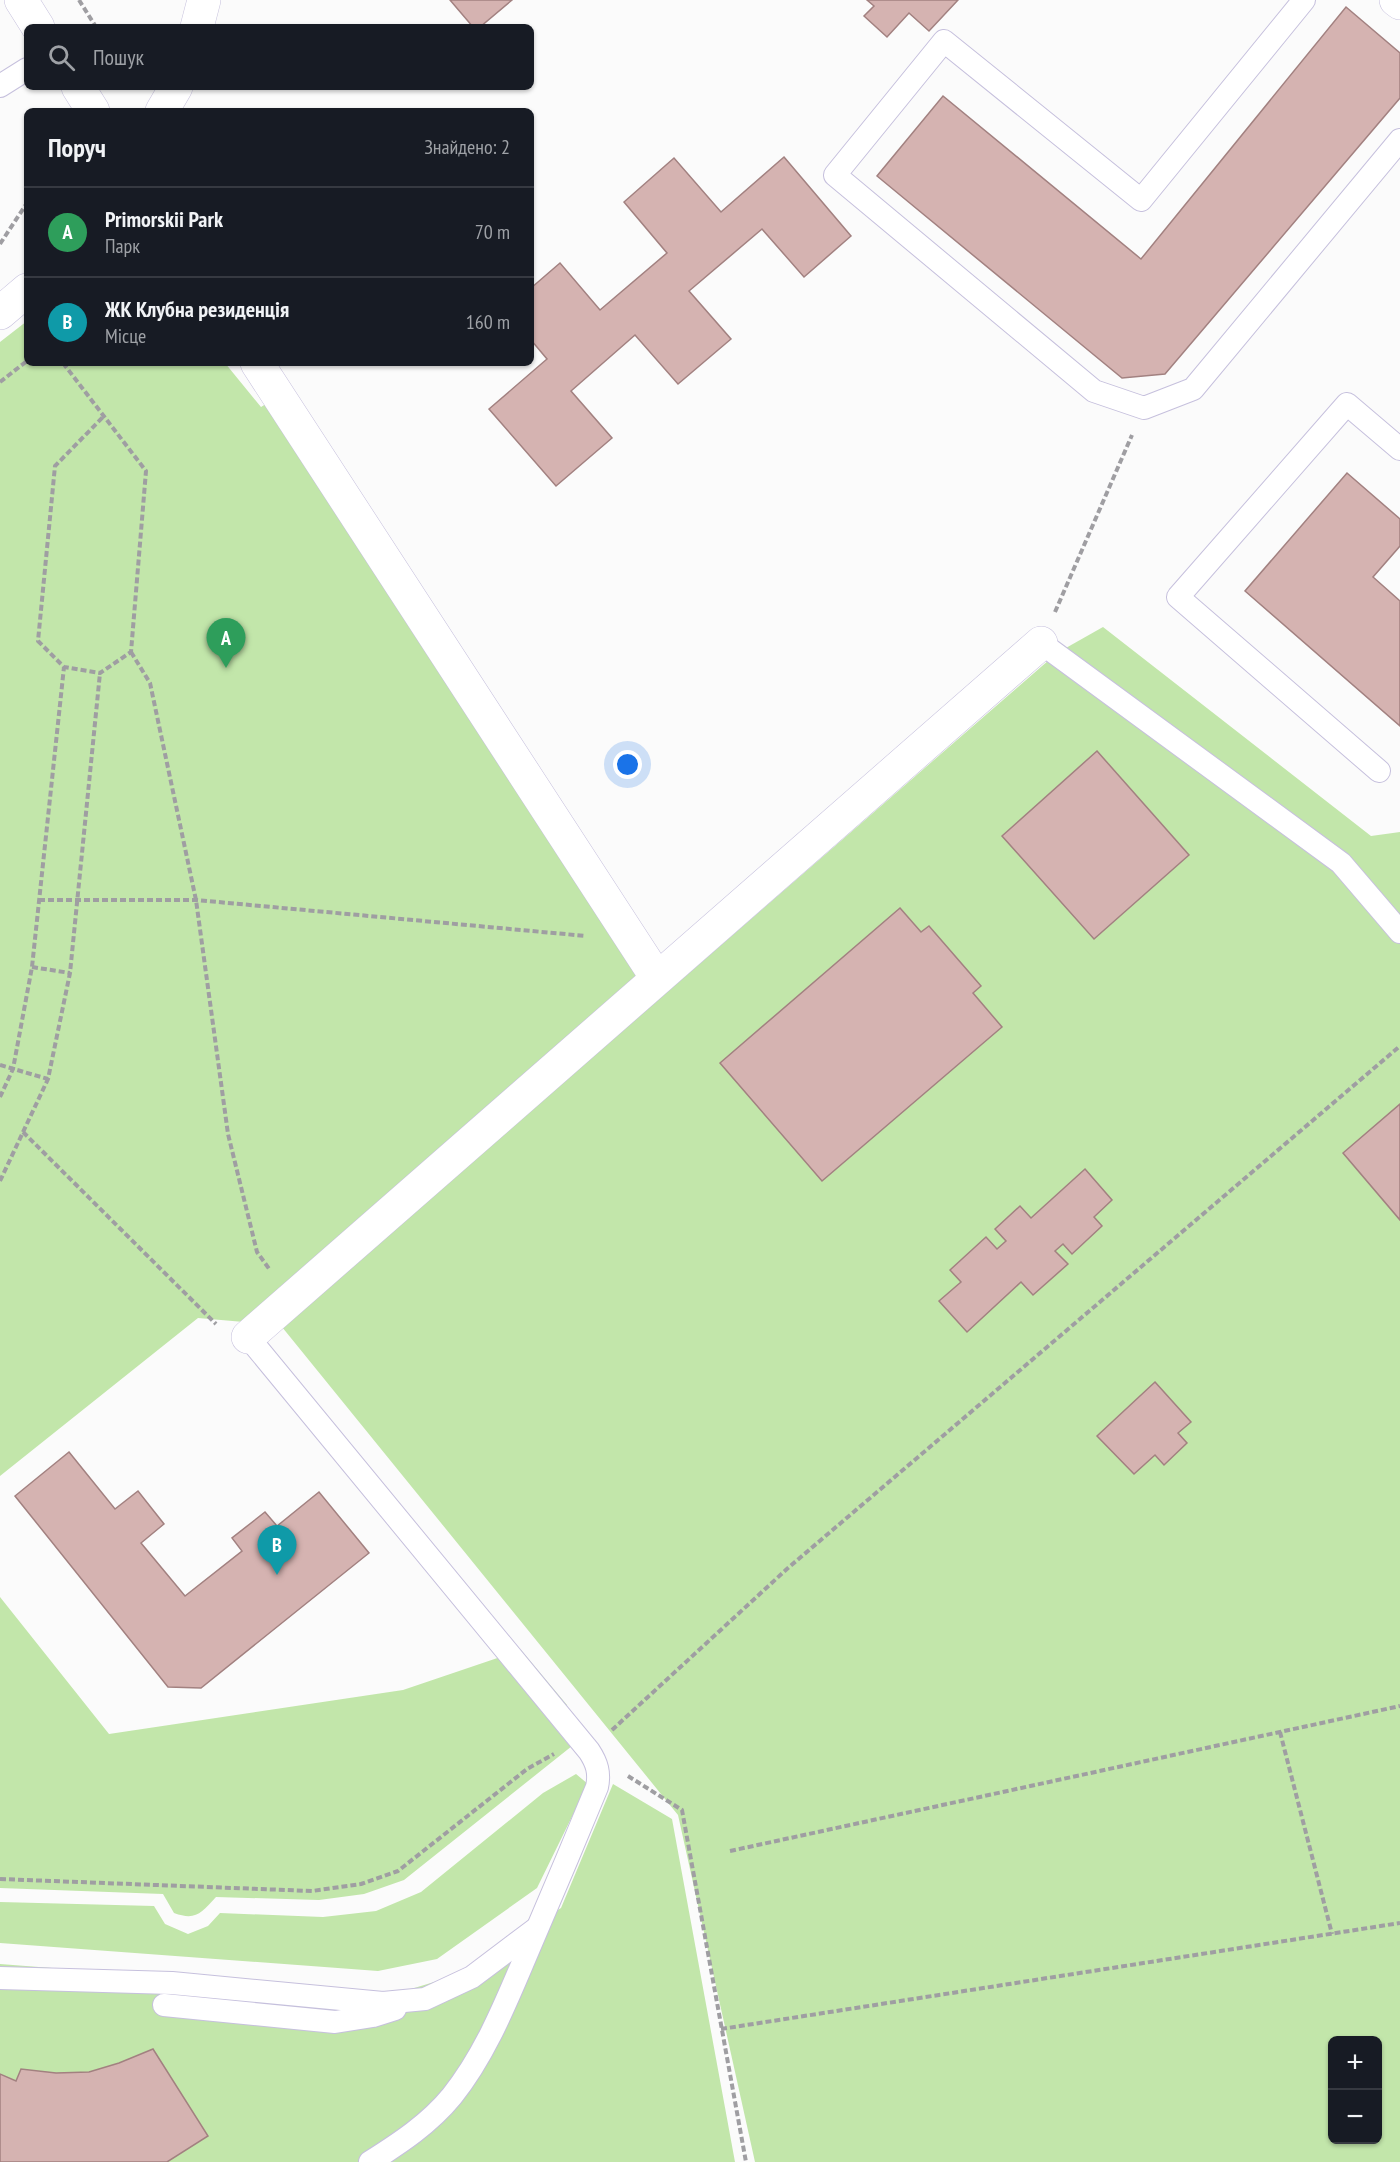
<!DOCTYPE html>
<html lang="uk">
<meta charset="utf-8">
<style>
body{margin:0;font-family:"PT Sans Narrow",sans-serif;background:#20242c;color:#f1f3f6}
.controls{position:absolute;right:18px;bottom:18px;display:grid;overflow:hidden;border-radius:9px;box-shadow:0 2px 4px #0004}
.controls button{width:54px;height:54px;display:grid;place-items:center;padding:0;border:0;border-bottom:2px solid #363941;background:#171b24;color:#f1f3f6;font:30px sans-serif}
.you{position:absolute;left:628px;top:765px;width:21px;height:21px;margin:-15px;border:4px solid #fff;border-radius:50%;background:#1a73e8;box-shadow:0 0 0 9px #1a73e833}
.badge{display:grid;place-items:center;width:39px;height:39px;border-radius:50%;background:#8c9099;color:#fff;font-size:20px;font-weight:700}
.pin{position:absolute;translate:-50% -50px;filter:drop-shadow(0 2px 3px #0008)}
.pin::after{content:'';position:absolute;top:32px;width:21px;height:18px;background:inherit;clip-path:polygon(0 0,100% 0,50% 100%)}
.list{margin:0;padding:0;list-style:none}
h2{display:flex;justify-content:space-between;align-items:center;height:78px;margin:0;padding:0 24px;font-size:26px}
h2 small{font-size:20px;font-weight:400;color:#9ea1a6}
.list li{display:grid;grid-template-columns:39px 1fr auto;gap:18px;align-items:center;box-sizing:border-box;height:90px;padding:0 24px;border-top:2px solid #363941}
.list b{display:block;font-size:22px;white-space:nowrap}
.list p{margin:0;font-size:20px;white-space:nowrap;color:#9ea1a6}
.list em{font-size:20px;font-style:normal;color:#9ea1a6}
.icon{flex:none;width:33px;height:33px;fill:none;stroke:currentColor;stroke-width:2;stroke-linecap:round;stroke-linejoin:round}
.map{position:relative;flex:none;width:1400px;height:2162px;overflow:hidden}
.search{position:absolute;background:#171b24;box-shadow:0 2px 4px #0004;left:24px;top:24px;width:510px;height:66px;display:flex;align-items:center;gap:15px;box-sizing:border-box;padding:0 21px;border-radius:9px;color:#9ea1a6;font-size:22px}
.panel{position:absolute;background:#171b24;box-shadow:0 2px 4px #0004;left:24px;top:108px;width:510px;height:258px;border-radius:9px}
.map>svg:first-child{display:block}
.green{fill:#c2e6aa;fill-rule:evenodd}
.building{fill:#d5b3b1;stroke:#a28180;stroke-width:1.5}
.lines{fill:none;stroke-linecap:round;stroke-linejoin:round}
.service-casing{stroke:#c6c0dd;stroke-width:24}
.minor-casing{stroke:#c6c0dd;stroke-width:34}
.tertiary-casing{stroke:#c6c0dd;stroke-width:34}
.path{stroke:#9f9ea2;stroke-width:4;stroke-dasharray:6 3;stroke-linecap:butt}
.service{stroke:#fff;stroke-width:22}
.minor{stroke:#fff;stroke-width:33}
.tertiary{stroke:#fff;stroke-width:33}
</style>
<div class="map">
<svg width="1400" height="2162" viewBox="0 0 1400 2162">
<rect width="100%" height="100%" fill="#fbfbfb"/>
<g class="green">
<polygon points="27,321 27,363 225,363 261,407 277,397 642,977 244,1322 198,1318 0,1476 0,342"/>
<path d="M1103 627 1371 836 1400 832V2162H755L678 1815 282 1327 1057 653ZM1332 2040H1378V2140H1332Z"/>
<path d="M0 1597 109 1734 403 1690 521 1650 567 1705 572 1746 404 1880 364 1894 319 1900 216 1897C201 1913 196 1921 174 1913L163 1894 0 1888Z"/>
<polygon points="576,1774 588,1784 537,1888 437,1959 378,1971 0,1943 0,1902 154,1906 165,1924 188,1934 208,1926 220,1913 323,1917 376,1911 421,1892 543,1793"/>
<polygon points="613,1784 672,1819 735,2162 0,2162 0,1964 350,1991 401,1992 454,1976 561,1908"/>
</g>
<g class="building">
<polygon points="450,0 512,0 480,27 473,27"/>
<polygon points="867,0 958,0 929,31 909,13 887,37 864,16 874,6"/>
<polygon points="1346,7 1400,53 1400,98 1165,374 1122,378 877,176 943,96 1141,259"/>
<polygon points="784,157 851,236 804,277 762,229 689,291 731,339 678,384 635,335 571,391 612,438 556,486 489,409 547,359 531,340 531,288 560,263 600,310 667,253 624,202 674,158 721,212"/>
<polygon points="1347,473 1400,519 1400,546 1373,577 1400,601 1400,726 1245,591"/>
<polygon points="1097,751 1189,855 1094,939 1002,836"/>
<polygon points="900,908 921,932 929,926 981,986 973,993 1002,1027 822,1181 720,1063"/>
<polygon points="1400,1104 1400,1220 1343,1153"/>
<polygon points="1085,1169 1112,1200 1094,1217 1102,1226 1072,1254 1063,1244 1055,1251 1068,1264 1033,1295 1021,1282 967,1332 939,1301 961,1282 950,1270 986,1237 997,1249 1006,1241 995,1229 1020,1206 1031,1218"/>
<polygon points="1155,1382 1191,1422 1178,1433 1187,1443 1164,1465 1155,1455 1134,1474 1097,1436"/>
<polygon points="69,1452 115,1509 138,1491 164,1524 141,1543 185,1596 242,1551 232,1538 265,1512 277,1526 319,1492 369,1553 201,1688 168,1687 15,1496"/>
<polygon points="153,2049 208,2136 167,2162 0,2162 0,2074 16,2081 21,2069 56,2073 89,2072 119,2063"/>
</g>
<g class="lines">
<defs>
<g id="service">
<polyline points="1304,0 1141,200 944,41 835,175 1094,391 1144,408 1193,389 1400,140"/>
<polyline points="0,86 27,69"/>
<polyline points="1041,643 1341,863 1400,932"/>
<polyline points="1379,771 1178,597 1347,404 1400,449"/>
<path d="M248 1337 589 1751C597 1763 600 1773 597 1787 573 1845 549 1902 524 1960 504 2007 484 2056 452 2096 429 2124 400 2143 370 2162"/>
<polyline points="0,1978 172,1983 383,2003 425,1999 472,1977 537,1928"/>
<polyline points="164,2005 335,2022 373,2016 395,2009"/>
</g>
<g id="minor">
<polyline points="1396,0 1400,3"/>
<polyline points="197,27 204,0"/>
<polyline points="162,111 176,87"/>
<polyline points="257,363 657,978"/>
<polyline points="248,1337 1041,643"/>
</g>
<g id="tertiary">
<polyline points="21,0 38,27"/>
<polyline points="78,87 93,111"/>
<polyline points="0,313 27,290"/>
</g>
</defs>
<use href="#service" class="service-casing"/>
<use href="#minor" class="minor-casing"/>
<use href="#tertiary" class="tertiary-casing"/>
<g class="path">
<polyline points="79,0 96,27"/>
<polyline points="0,244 27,203"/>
<polyline points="63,363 146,471 131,652 100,673 64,667 38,641 55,466 103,417"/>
<polyline points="0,382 27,361"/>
<polyline points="1055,612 1132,435"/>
<polyline points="131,652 150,683 196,900 228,1134 257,1252 270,1270"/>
<polyline points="39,900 196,900 586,936"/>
<polyline points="32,967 70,973"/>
<polyline points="0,1065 48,1079"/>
<polyline points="0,1097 13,1069 32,967 64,667"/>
<polyline points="23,1132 216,1324"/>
<polyline points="0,1181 48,1079 70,973 100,673"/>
<polyline points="612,1730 788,1568 1400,1046"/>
<polyline points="1280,1732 1332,1934"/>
<polyline points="628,1776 682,1810 746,2162"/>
<polyline points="730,1851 1400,1706"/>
<polyline points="0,1879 312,1891 361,1884 398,1871 527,1769 554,1754"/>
<polyline points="721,2029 1400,1923"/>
</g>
<use href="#service" class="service"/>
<use href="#minor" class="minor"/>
<use href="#tertiary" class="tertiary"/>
</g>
</svg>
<div class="controls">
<button>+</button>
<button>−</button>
</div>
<div class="you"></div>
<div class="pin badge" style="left:226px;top:668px;background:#2e9e5b">A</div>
<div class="pin badge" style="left:277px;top:1575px;background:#0f9aa8">B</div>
<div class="search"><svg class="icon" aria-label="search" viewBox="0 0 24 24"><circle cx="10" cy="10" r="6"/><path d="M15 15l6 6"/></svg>Пошук</div>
<section class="panel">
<h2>Поруч<small>Знайдено: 2</small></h2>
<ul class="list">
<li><span class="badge" style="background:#2e9e5b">A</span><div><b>Primorskii Park</b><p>Парк</p></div><em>70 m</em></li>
<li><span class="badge" style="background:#0f9aa8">B</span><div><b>ЖК Клубна резиденція</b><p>Місце</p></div><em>160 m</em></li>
</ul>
</section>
</div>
